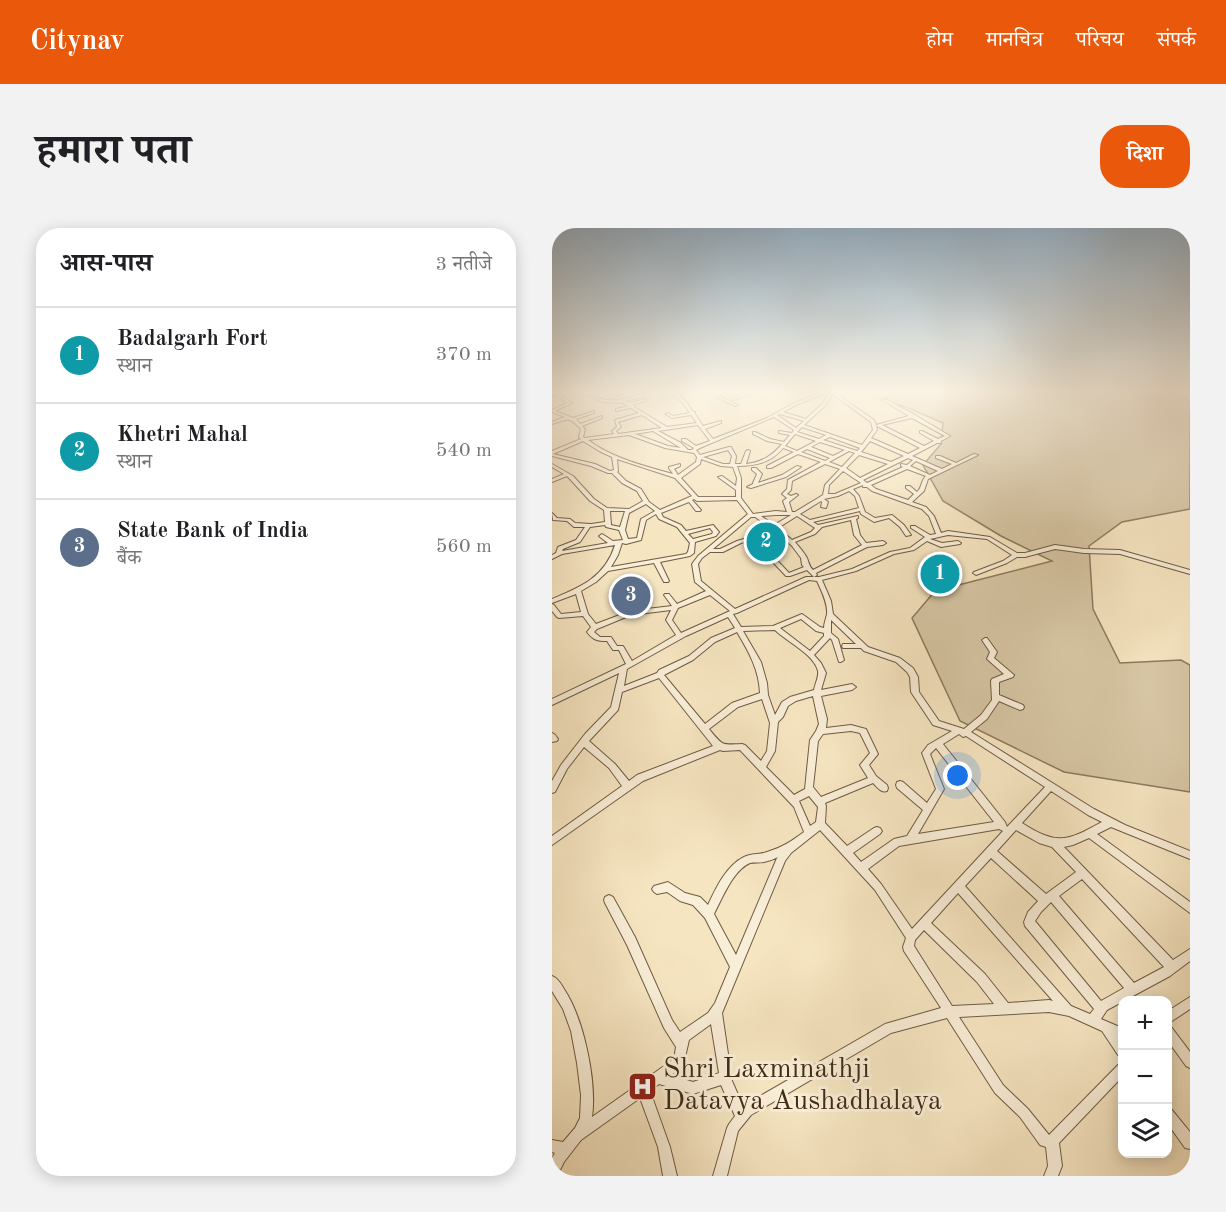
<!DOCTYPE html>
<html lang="hi">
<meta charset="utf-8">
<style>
body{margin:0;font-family:"Old Standard TT","Noto Serif Devanagari",serif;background:#f2f2f2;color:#202124}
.controls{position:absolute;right:18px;bottom:18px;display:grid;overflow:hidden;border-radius:12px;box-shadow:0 3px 15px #0003}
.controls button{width:54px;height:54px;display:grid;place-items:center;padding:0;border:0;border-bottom:2px solid #e0e0e0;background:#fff;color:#202124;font:30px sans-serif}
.you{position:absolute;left:406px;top:548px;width:21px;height:21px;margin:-15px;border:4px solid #fff;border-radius:50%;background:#1a73e8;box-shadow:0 0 0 9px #1a73e833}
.badge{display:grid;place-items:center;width:39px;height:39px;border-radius:50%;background:#ea580c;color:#fff;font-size:20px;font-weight:700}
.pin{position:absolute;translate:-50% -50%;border:3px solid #fff;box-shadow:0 2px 6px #0006}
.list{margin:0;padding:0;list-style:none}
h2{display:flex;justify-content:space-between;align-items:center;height:78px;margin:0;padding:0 24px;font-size:26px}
h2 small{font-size:20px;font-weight:400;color:#757577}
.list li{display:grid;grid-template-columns:39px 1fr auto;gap:18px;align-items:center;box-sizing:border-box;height:96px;padding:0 24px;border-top:2px solid #e0e0e0}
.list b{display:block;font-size:22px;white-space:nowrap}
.list p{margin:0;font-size:20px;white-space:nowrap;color:#757577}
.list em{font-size:20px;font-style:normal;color:#757577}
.icon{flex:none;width:33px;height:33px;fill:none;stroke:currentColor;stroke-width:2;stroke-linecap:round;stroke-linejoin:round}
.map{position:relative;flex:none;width:638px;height:948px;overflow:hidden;border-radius:24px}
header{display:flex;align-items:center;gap:36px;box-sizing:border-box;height:84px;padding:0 30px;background:#ea580c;color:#fff}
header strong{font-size:28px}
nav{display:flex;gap:33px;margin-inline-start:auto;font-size:21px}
.intro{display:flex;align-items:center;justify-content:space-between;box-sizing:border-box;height:144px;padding:0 36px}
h1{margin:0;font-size:42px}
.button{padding:15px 27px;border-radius:24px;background:#ea580c;color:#fff;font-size:21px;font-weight:700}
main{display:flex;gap:36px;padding:0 36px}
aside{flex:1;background:#fff;border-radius:24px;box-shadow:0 3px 15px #0003}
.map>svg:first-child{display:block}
.green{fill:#d7c6a4;stroke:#8c7a5e;stroke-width:1.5}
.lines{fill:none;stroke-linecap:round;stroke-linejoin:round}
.minor-casing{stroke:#6e5b42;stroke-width:2}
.highway-casing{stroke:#402d17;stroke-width:3}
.minor{fill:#f9eed7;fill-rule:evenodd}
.highway{fill:#f6e5c1;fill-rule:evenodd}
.wall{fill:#89795f;stroke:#402d17;stroke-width:1.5}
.shaded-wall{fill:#6f634e;stroke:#402d17;stroke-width:1.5}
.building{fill:#9f8d6f;stroke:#402d17;stroke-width:1.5}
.labels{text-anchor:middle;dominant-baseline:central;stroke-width:6;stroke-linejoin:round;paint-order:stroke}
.near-poi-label{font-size:28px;fill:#402d17;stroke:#f9eed7;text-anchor:start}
</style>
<header>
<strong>Citynav</strong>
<nav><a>होम</a><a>मानचित्र</a><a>परिचय</a><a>संपर्क</a></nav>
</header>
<div class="intro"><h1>हमारा पता</h1><a class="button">दिशा</a></div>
<main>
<aside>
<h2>आस-पास<small>3 नतीजे</small></h2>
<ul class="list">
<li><span class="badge" style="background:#0f9aa8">1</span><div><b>Badalgarh Fort</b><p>स्थान</p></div><em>370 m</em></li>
<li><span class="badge" style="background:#0f9aa8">2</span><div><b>Khetri Mahal</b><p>स्थान</p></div><em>540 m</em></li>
<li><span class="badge" style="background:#5c6f8a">3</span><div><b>State Bank of India</b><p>बैंक</p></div><em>560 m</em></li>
</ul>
</aside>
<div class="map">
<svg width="638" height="948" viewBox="0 0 638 948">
<rect width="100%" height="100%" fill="#f6e5c1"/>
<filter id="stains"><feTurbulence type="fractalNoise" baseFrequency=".00333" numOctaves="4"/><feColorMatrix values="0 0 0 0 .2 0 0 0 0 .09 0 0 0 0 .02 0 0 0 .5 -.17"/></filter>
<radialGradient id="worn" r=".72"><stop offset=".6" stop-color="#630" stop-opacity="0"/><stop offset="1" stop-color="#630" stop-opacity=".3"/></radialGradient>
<polygon class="green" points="342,165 625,165 638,174 638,281 570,294 537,318 541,381 568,435 629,432 638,437 638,564 512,544 408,493 360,390 383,363 500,333 449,308 391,273 371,237 389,216 391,195 354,179 329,172"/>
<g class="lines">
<defs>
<g id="minor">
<path d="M0 165H5L20 175 3 183 21 190 42 183V185L24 191 28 196 50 188V190L30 198 33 201 31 209 33 210 62 206 60 203 65 199 63 192 87 185 79 180 64 183V181L76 178 71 175 51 174 31 165C40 165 46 171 54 172 68 174 79 168 92 166V168L73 173 77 175 94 171V173L79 177H82V179L115 199 145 195 139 187 120 190 115 187 114 186 116 185 121 188 138 185 130 174 119 165C129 165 136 176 141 184H143V186L151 198 169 193V195L153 201 161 211 215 190 242 175 269 165H274L244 177 231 184 254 191 271 175 277 165H283L322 192 324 197 357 188 330 172 333 171 363 187 398 208 389 213V215H385L360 228 390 241 400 236 384 230V228H388L404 235 422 226 426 227 376 251 372 263 360 274 374 279 382 288 389 305 396 303 438 309 465 325H473L503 317 532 321 568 322 638 342V346L568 326 532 325 503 321 473 329H465L455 335 424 347 421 345 422 344 451 333 460 327 435 311 396 307 378 311 390 315 406 313 409 315 408 316 389 319 375 313 362 322 342 326 304 343 270 352 279 373 281 386 316 419 348 430 361 440 366 449 367 464 387 493 412 501 429 487 440 472 439 453 440 451 452 446 435 431 438 424 430 412 433 410H435L445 424 442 430 462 447 461 449 447 454V467L471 477 472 479 471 481 468 482 447 473 435 491 419 504 542 581 573 597 638 623V631L559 599 545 606 638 674V685L537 610 521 617 512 619 621 732 638 721V733L618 748 555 782 549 791 570 800V812L569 811 570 814V829L566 827 550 803 517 788 497 784 407 789 451 857 476 881 497 907 499 905 566 837 570 835V849L507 915 510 938 506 948H492L496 938 494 919 488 917 468 889 443 865 395 790 339 805 199 887 186 903 175 948H161L175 900 177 896 183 888 169 857 141 866 107 856 98 863 118 919 125 948H111L106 919 88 870 29 912 12 934 5 948H0V930L3 925 0 924V912L11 914 23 900 28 890 29 867 25 835 19 803 11 781 0 763V748C6 750 9 756 12 761 32 791 45 854 40 889L122 831 124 819 112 800 75 717 53 675 52 672 53 669 57 667 61 669 83 709 120 792 128 804 156 785 163 775 178 739 153 690 141 677 128 673 115 664 105 666 102 664 100 661 102 658 116 654 133 665 148 669 156 677C164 660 174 638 192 629 199 625 207 627 215 624 231 619 238 614 252 604L242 579 188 522 171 523 168 522 91 553 0 617V608L70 558 57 540 32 519 15 541 3 564 0 565V553L9 537 33 506 59 479 67 445 0 477V471L74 436 67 422H61L55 413C45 413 41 412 35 404L39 399 31 388 7 390 5 389 0 383V376L2 377 9 386 29 384 24 366 0 375V371C29 359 53 349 63 317L10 326 0 331V327L4 325 6 319 24 312 33 299H22L15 293 1 292 0 285 5 290 18 291 23 295 39 296 53 294 52 282 38 273 17 250 15 248 0 254V251L12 246 0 239V236L21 248 42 271 55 280 77 281 91 273 85 263 70 255 60 245H56L39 238 0 228V223L29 211 27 209 29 201C16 188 17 191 0 196V194L13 189 0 184V182L15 175ZM280 166 319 194 321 202 310 217 252 197 274 177ZM228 186 252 193 244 200 225 187ZM90 187 110 200 66 206 64 203 69 199 66 194ZM222 189 242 202 240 205 227 203V205L238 207 232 214 218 211 203 204H201V206L215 213 230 216C220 228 210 234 194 236L198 223 196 222 194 223 189 236H183L184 228 179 219H177L148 227 144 222 150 219ZM360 190 393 208 386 211 370 203H368V205L382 213 372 218 330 197ZM146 197 158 213 144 218 134 211H130V213L142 220 140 222H136L129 215 106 203ZM324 197 325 198 368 220 356 226 319 210 325 202ZM250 199 274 207 267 211 245 204ZM101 203 129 220 116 218 83 206ZM243 206 264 213 245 223 233 218ZM77 207 113 220 142 225 145 229 144 234 126 247 122 241 128 238V236L117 239V240L121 246C92 238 60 230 36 212ZM278 209 308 220 305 223 271 212ZM31 213 47 223 60 229 62 242 58 243 43 236 1 226ZM318 213 352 228 339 234 309 224ZM268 214 293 222 281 228 259 219ZM231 220 242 224 215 238V240H219L246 226 269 234 236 252 235 261 230 266 235 270 231 273 235 284 224 283 201 286 189 270V250L185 238C203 238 219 235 231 220ZM255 221 278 230 273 233 249 224ZM176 222 180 228 178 236H171L151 229ZM297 223 303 225 290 239 277 234ZM307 227 336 236 308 250 294 240ZM356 230 361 232 355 237 349 236V238L351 239 315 255 311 252ZM65 231 123 250 140 268 108 282 97 274 89 261 74 253 65 244 66 243ZM149 231 169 238 181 239 185 250 184 258 170 248 166 249 184 262V269H146L129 250 148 236ZM364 233 386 243 378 247 358 238ZM273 236 288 241 273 257 271 267 243 284H240L237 274 246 267 244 266 239 268 235 266 239 262 240 253ZM355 241 374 248C369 252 370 260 365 264L358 258H354V260L362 266 356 272 324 261 319 257ZM291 243 309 255 283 266H276L277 257ZM311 257V259H315L320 263 370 281 377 288 384 306 378 307 363 298H359V300L373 309 358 320 338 324 300 341 267 349H262L265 347 264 345 315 319 331 317 334 315 331 313 314 315 308 307 304 291 306 290V288L266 297 261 294 308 283 309 286 322 294 337 290 348 299 354 308 359 307 352 297 340 287 323 290 313 284 307 268 301 261ZM297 263 303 268 307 280 258 292 248 286 269 273 270 274 269 279 274 280 276 274 272 271 286 268ZM142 271 145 273 185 272 196 286 146 328 140 336 143 354 154 363 125 376 117 366H113L112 367 120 378 78 383 44 396 36 386 29 363 44 354 56 343 102 335 112 354H116L117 353 108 334 138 328 142 325 143 314 164 308 167 304 161 297 134 303 129 297 111 289 109 285 137 274 144 283H148L149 282 140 272ZM94 276 103 283 89 291 85 310 76 311 73 302 77 285ZM58 283H73L68 299 59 297ZM104 286 107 291 125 299 138 315 136 324 134 326 59 339 66 327 70 315 74 316 89 312 94 292ZM224 287H239L222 297 209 288ZM245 288 263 300 259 304 240 312 226 300ZM199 289H203L225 304 240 318 249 330 250 337 252 339 237 345 221 328H217L216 329 234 348H238L255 342 262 349H254L183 381 149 353 146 336 150 330 158 324H171L189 315 211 309 212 308 209 306 185 313 168 321H161ZM299 292 302 307 310 317 261 342C257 338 257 335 255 330 252 324 247 319 243 314L263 306 270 299ZM53 297 54 299 67 302 71 312 61 313 50 306 47 308 48 309 56 315 10 323 11 321 28 314 38 299ZM158 300 161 304 160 306 141 311 136 306ZM257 352 265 353C269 362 276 375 275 386 274 391 272 395 272 400L268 399 250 386 221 398 189 399 181 386 185 385ZM158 367 178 383 129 405 120 392 126 380ZM119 382 114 392 124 407 80 433 71 418H65L59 409H48L42 404 45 401 79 387ZM176 389 183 400 159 410 137 428 107 442 105 445 72 458 75 441 134 408ZM249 391 264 403 272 405V408L258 423 228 400ZM279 392 304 416H291L290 418 291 420H309L312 423 344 434 355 444 358 449 359 464 381 497 400 503 376 517 370 525 384 561 375 575 351 554 348 553 345 554 344 557 345 560 371 582 355 608 342 611 309 634 301 625 328 606 330 603 328 600 325 599 322 600 295 618 273 595 274 578 273 575 321 555C325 559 329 565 335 563L336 560 335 557 324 548 317 537 326 526 314 501 299 497 274 500 275 491 269 468 300 462 304 459 300 456 269 462 274 445 269 435 262 427 278 410 280 412 287 434H289L292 432 286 411 279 405ZM223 402C235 414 262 426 266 443 267 449 263 456 262 462L238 469 230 474 223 487 216 467 215 455 209 434 191 403ZM185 404C197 424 207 442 208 465L180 475 153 496 112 447 141 432 163 414ZM107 450 161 518 85 547 77 553 63 536 37 513 66 482 70 464ZM261 468 267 496 264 503 258 512 253 561 242 567 214 539 223 523 226 494 231 489 236 478 244 473ZM210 471 218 495 215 523 209 533 193 517 190 516C169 517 171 518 157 501L186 479ZM299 503 308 505 318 525 308 537 316 550 269 569 261 559 266 513 271 506ZM407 506 411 509 414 508 493 559 455 599 453 594 391 516ZM384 520 442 594 366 606 392 561 378 526ZM499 563 536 587 550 594C515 613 506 618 470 595ZM257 568 266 579 264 594 258 598 247 573ZM447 601 451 603 360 701 329 656 316 641 347 618ZM268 602 323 662 354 710 351 719 352 723 389 780 333 796 191 878 180 853 170 785 233 633 239 625ZM464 602 487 615 500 619 524 644 494 666 445 623ZM226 629 225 630 184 727 162 686C170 671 181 642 198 635 202 634 208 635 212 634 217 633 222 631 226 629ZM439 630 486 673 476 684 472 694 473 698 542 781 538 786 519 778 413 658ZM530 651 612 739 582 755 507 668ZM406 665 501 773 497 772 456 775 433 746 379 695ZM499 674 572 760 549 773 483 693 489 684ZM372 702 425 754 442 776 400 778 362 718 363 712ZM159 796 167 845 141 854 119 847 131 838 137 812Z"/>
<polygon points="69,165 70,167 53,171 51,170"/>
<polygon points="156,165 161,165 186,177 183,178"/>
<polygon points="187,165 192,165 195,167 181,172 181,170 190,167"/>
<polygon points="245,238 249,239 234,249 199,260 195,259 201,256 201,255 205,246 200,242 200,240 204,240 210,246 206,255 230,247"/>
<path d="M0 505C3 506 4 508 6 511L5 513 0 514Z"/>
<polygon points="638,769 638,781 620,793 616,794 616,783"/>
<polygon points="616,798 620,800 638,824 638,840 634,838 616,813"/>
<polygon points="616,880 620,882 638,904 638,921 633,920 616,896"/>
</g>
<polygon id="highway" points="0,165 5,165 0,168"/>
</defs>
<use href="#minor" class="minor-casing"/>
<use href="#highway" class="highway-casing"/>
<use href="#minor" class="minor"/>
<use href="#highway" class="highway"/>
</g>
<polygon class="wall" points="201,310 227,313 206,320 202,315"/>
<polygon class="shaded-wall" points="226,308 227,313 206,320 205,315"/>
<polygon class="building" points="222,303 226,308 205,315 201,310"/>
<linearGradient id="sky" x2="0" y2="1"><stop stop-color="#95aec1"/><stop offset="0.55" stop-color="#fbf3e3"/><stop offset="1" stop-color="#fbf3e3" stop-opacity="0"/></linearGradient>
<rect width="638" height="298" fill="url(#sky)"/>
<defs>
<symbol id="hospital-square" viewBox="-11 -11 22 22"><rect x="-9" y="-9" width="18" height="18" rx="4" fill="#8f2418" stroke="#f9eed7"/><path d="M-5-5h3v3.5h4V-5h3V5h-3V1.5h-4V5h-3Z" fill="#fff"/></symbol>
</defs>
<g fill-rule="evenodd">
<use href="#hospital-square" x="74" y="842" width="33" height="33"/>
</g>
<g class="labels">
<g class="near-poi-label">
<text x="111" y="842">Shri Laxminathji<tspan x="111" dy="32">Datavya Aushadhalaya</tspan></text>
</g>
</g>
<rect width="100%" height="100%" filter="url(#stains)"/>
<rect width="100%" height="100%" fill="url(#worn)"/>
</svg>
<div class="controls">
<button>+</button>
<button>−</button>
<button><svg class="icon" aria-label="layers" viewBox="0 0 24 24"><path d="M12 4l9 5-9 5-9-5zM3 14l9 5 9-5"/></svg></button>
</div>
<div class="you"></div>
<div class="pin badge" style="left:388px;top:346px;background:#0f9aa8">1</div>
<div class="pin badge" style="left:214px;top:314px;background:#0f9aa8">2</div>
<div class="pin badge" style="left:79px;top:368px;background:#5c6f8a">3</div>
</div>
</main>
